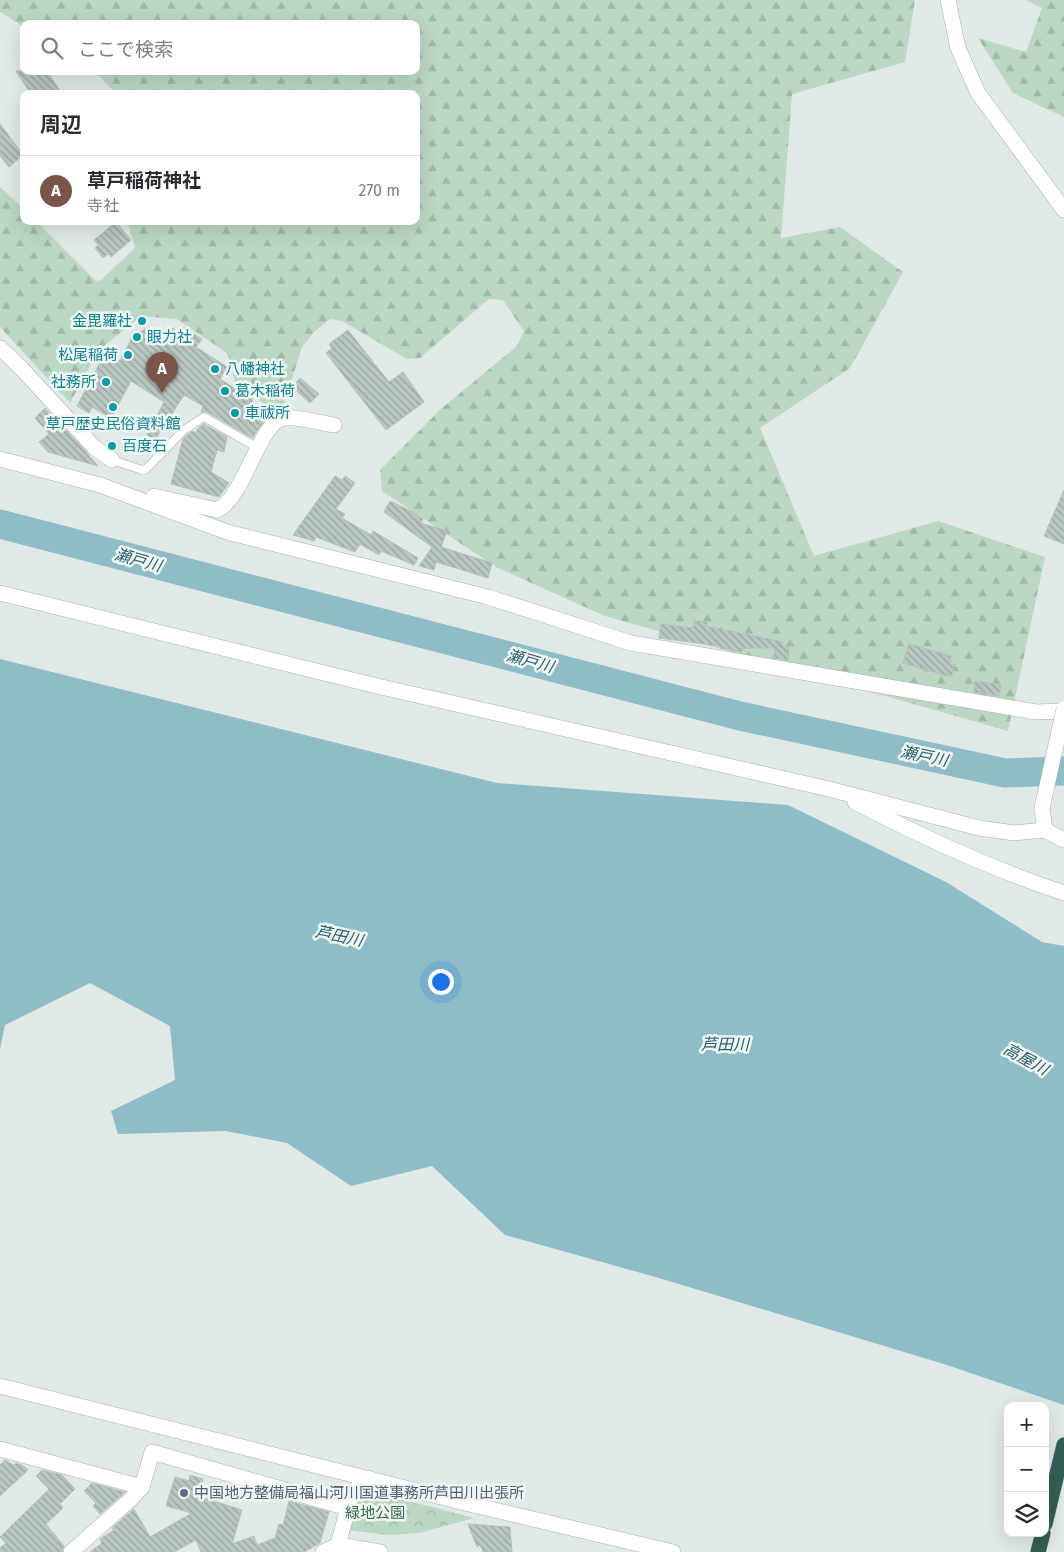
<!DOCTYPE html>
<html lang="ja">
<meta charset="utf-8">
<style>
body{margin:0;font-family:"Fira Sans","Noto Sans JP",sans-serif;background:#f2f2f3;color:#2b2b33}
.controls{position:absolute;right:15px;bottom:15px;display:grid;overflow:hidden;border-radius:10px;box-shadow:0 5px 20px #0002}
.controls button{width:45px;height:45px;display:grid;place-items:center;padding:0;border:0;border-bottom:1px solid #e1e1e2;background:#fff;color:#2b2b33;font:25px sans-serif}
.you{position:absolute;left:440px;top:981px;width:18px;height:18px;margin:-12px;border:4px solid #fff;border-radius:50%;background:#1a73e8;box-shadow:0 0 0 8px #1a73e833}
.badge{display:grid;place-items:center;width:32px;height:32px;border-radius:50%;background:#7c554a;color:#fff;font-size:16px;font-weight:700}
.pin{position:absolute;translate:-50% -41px;filter:drop-shadow(0 1px 2px #0008)}
.pin::after{content:'';position:absolute;top:26px;width:18px;height:15px;background:inherit;clip-path:polygon(0 0,100% 0,50% 100%)}
.list{margin:0;padding:0;list-style:none}
h2{display:flex;justify-content:space-between;align-items:center;height:65px;margin:0;padding:0 20px;font-size:21px}
h2 small{font-size:16px;font-weight:400;color:#7c7c81}
.list li{display:grid;grid-template-columns:32px 1fr auto;gap:15px;align-items:center;box-sizing:border-box;height:70px;padding:0 20px;border-top:1px solid #e1e1e2}
.list b{display:block;font-size:19px;white-space:nowrap}
.list p{margin:0;font-size:16px;white-space:nowrap;color:#7c7c81}
.list em{font-size:16px;font-style:normal;color:#7c7c81}
.icon{flex:none;width:28px;height:28px;fill:none;stroke:currentColor;stroke-width:2;stroke-linecap:round;stroke-linejoin:round}
.map{position:relative;flex:none;width:1064px;height:1552px;overflow:hidden}
.search{position:absolute;background:#fff;box-shadow:0 5px 20px #0002;left:20px;top:20px;width:400px;height:55px;display:flex;align-items:center;gap:12px;box-sizing:border-box;padding:0 18px;border-radius:10px;color:#7c7c81;font-size:19px}
.panel{position:absolute;background:#fff;box-shadow:0 5px 20px #0002;left:20px;top:90px;width:400px;height:135px;border-radius:10px}
.map>svg:first-child{display:block}
.forest{fill:url(#forest-firs)}
.park{fill:url(#park-crowns)}
.water{fill:#8ebdc8}
.lines{fill:none;stroke-linecap:round;stroke-linejoin:round}
.river{stroke:#8ebdc8;stroke-width:29}
.building{fill:url(#building-back-hatch);stroke:#b3c2bc}
.lane-casing{stroke:#a4b0ac;stroke-width:9}
.street-casing{stroke:#a4b0ac;stroke-width:16}
.secondary-casing{stroke:#a1b3ad;stroke-width:16}
.highway-casing{stroke:#bdc3c2;stroke-width:16}
.lane{stroke:#fff;stroke-width:8}
.street{stroke:#fff;stroke-width:15}
.secondary{stroke:#fff;stroke-width:15}
.highway{stroke:#335f57;stroke-width:15}
.secondary-bridge-casing{stroke:#a1b3ad;stroke-width:16;stroke-linecap:butt}
.secondary-bridge{stroke:#fff;stroke-width:15}
.culture-dot{fill:#0f9aa8;stroke:#f0f6f3;stroke-width:2}
.service-dot{fill:#5c6f8a;stroke:#f0f6f3;stroke-width:2}
.labels{text-anchor:middle;dominant-baseline:central;stroke-width:5;stroke-linejoin:round;paint-order:stroke}
.culture-label{font-size:15px;fill:#0d838f;stroke:#f0f6f3;text-anchor:start}
.service-label{font-size:15px;fill:#4e5e75;stroke:#f0f6f3;text-anchor:start}
.park-label{font-size:15px;fill:#326949;stroke:#f0f6f3}
.water-label{font-size:16px;font-style:italic;fill:#255e6b;stroke:#f0f6f3}
</style>
<div class="map">
<svg width="1064" height="1552" viewBox="0 0 1064 1552">
<defs>
<pattern id="forest-firs" width="22" height="20" patternUnits="userSpaceOnUse" patternTransform="scale(1.25)"><rect width="22" height="20" fill="#bbd8c4"/><path d="M5 1l3.5 6h-7zM16 11l3.5 6h-7z" fill="#a0baa9"/></pattern>
<pattern id="park-crowns" width="20" height="18" patternUnits="userSpaceOnUse" patternTransform="scale(1.25)"><rect width="20" height="18" fill="#bbd8c4"/><path d="M2 6a3 3 0 1 1 6 0M12 15a3 3 0 1 1 6 0" fill="none" stroke="#a0baa9"/></pattern>
<pattern id="building-back-hatch" width="6" height="6" patternUnits="userSpaceOnUse" patternTransform="scale(1.25)"><rect width="6" height="6" fill="#b9c6c1"/><path d="M-1 5l2 2M0 0l6 6M5-1l2 2" fill="none" stroke="#96a29d"/></pattern>
</defs>
<rect width="100%" height="100%" fill="#e0e9e5"/>
<g class="forest">
<polygon points="0,0 915,0 905,62 792,94 781,238 840,227 903,272 850,368 760,428 814,556 938,521 1045,557 1008,731 605,616 496,567 382,491 380,470 441,409 517,346 524,331 503,300 489,299 420,358 407,359 342,321 330,319 314,332 302,347 283,407 274,411 235,384 231,363 227,353 177,319 141,316 98,351 70,403 0,327 0,187 24,209 24,221 36,221 96,281 101,280 135,248 127,221 416,221 416,94 116,94 95,71 416,71 416,24 24,24 24,27 0,12"/>
<polygon points="1026,0 1064,0 1064,117 1013,93 978,38 1026,52 1042,8"/>
</g>
<polygon class="park" points="359,1488 474,1518 419,1533 389,1535 345,1530"/>
<polygon class="water" points="0,659 497,783 788,805 946,882 1042,942 1064,946 1064,1405 947,1365 659,1278 505,1235 432,1166 351,1186 287,1143 226,1131 118,1134 111,1111 175,1080 170,1026 90,983 5,1025 0,1049"/>
<g class="lines">
<polyline class="river" points="0,524 740,716 1005,773 1064,771"/>
</g>
<g class="building">
<polygon points="16,71 47,71 62,94 31,94"/>
<polygon points="0,124 23,155 9,167 0,156"/>
<polygon points="116,222 131,240 111,257 108,254 103,258 95,248 98,245 94,240"/>
<polygon points="184,327 202,339 196,347 227,367 220,379 253,400 251,403 269,414 252,438 207,412 201,412 203,406 184,395 155,440 147,435 164,402 131,381 111,418 92,407 89,413 77,406 105,353 120,361 133,336 147,328 165,340 172,328 180,334"/>
<polygon points="348,330 389,382 403,372 424,402 386,430 326,353 332,348 329,344"/>
<polygon points="300,378 319,394 310,403 292,387"/>
<polygon points="45,408 79,444 98,466 48,452 39,442 49,434 35,418"/>
<polygon points="204,424 227,437 224,452 217,450 211,472 229,483 219,497 171,484 183,439 192,431 196,433 198,428"/>
<polygon points="335,476 342,480 345,476 355,483 336,509 345,514 342,518 371,535 373,531 418,558 414,565 381,551 379,555 360,544 355,552 316,537 314,541 293,535"/>
<polygon points="1064,490 1064,544 1044,536"/>
<polygon points="390,501 417,514 416,515 423,519 421,523 447,531 441,547 492,563 488,578 436,562 434,570 419,566 432,547 384,512"/>
<polygon points="694,621 707,622 706,626 783,642 782,646 789,647 788,660 774,658 775,648 747,648 742,649 742,652 720,648 720,646 659,638 661,624 693,628"/>
<polygon points="909,644 951,656 950,664 955,665 951,677 903,663"/>
<polygon points="975,681 1001,685 999,696 974,692"/>
<polygon points="5,1460 14,1465 16,1463 22,1465 28,1470 0,1496 0,1465"/>
<polygon points="42,1470 62,1475 75,1489 60,1504 63,1508 46,1524 64,1546 62,1552 0,1552 0,1548 6,1543 0,1537 49,1489 36,1476"/>
<polygon points="190,1475 203,1479 198,1496 242,1510 232,1544 254,1536 257,1545 275,1538 279,1524 283,1525 289,1501 329,1512 320,1543 304,1552 201,1552 196,1540 174,1552 90,1552 102,1543 100,1539 114,1530 112,1528 134,1509 150,1537 192,1513 166,1506 175,1477 189,1481"/>
<polygon points="92,1483 125,1492 100,1514 93,1506 96,1503 84,1491"/>
<polygon points="468,1524 510,1527 512,1552 483,1552 480,1545 477,1547"/>
</g>
<g class="lines">
<defs>
<polyline id="lane" points="112,460 142,470 146,469 184,430 204,417 258,448"/>
<g id="street">
<polyline points="0,348 21,368 95,448 112,460"/>
<polyline points="0,459 100,485 227,532 488,597 631,643 1036,712 1064,711"/>
<path d="M154 496 217 510C244 499 259 421 284 418 297 416 321 423 334 425"/>
<polyline points="0,1449 142,1487"/>
<polyline points="338,1545 352,1493 368,1478"/>
<polyline points="71,1552 131,1499 142,1487 152,1452 348,1508"/>
<polyline points="323,1552 338,1545 380,1552"/>
</g>
<g id="secondary">
<polyline points="948,0 958,48 978,93 1064,210"/>
<polyline points="0,593 377,686 829,789 979,828 1014,833 1045,830"/>
<path d="M855 802C922 837 992 869 1064 893"/>
<polyline points="1042,808 1045,830 1064,840"/>
<polyline points="0,1386 465,1503 673,1552"/>
</g>
<g id="highway">
<polyline points="1045,1524 1064,1445"/>
<polyline points="1038,1552 1043,1533"/>
</g>
</defs>
<use href="#lane" class="lane-casing"/>
<use href="#street" class="street-casing"/>
<use href="#secondary" class="secondary-casing"/>
<use href="#highway" class="highway-casing"/>
<use href="#lane" class="lane"/>
<use href="#street" class="street"/>
<use href="#secondary" class="secondary"/>
<use href="#highway" class="highway"/>
<defs>
<polyline id="secondary-bridge" points="1042,808 1064,709"/>
</defs>
<use href="#secondary-bridge" class="secondary-bridge-casing"/>
<use href="#secondary-bridge" class="secondary-bridge"/>
</g>
<g class="culture-dot">
<circle cx="142" cy="321" r="5"/>
<circle cx="137" cy="337" r="5"/>
<circle cx="128" cy="355" r="5"/>
<circle cx="215" cy="369" r="5"/>
<circle cx="106" cy="382" r="5"/>
<circle cx="225" cy="391" r="5"/>
<circle cx="113" cy="407" r="5"/>
<circle cx="235" cy="413" r="5"/>
<circle cx="112" cy="446" r="5"/>
</g>
<circle class="service-dot" cx="184" cy="1493" r="5"/>
<g class="labels">
<g class="culture-label">
<text x="132" y="321" text-anchor="end">金毘羅社</text>
<text x="147" y="337">眼力社</text>
<text x="118" y="355" text-anchor="end">松尾稲荷</text>
<text x="225" y="369">八幡神社</text>
<text x="96" y="382" text-anchor="end">社務所</text>
<text x="235" y="391">葛木稲荷</text>
<text x="245" y="413">車祓所</text>
<text x="113" y="424" text-anchor="middle">草戸歴史民俗資料館</text>
<text x="122" y="446">百度石</text>
</g>
<g class="service-label">
<text x="194" y="1493">中国地方整備局福山河川国道事務所芦田川出張所</text>
</g>
<g class="park-label">
<text x="375" y="1513">緑地公園</text>
</g>
<g class="water-label">
<text transform="translate(138 560) rotate(15)">瀬戸川</text>
<text transform="translate(530 661) rotate(15)">瀬戸川</text>
<text transform="translate(924 756) rotate(12)">瀬戸川</text>
<text transform="translate(339 936) rotate(12)">芦田川</text>
<text x="725" y="1044">芦田川</text>
<text transform="translate(1026 1059) rotate(29)">高屋川</text>
</g>
</g>
</svg>
<div class="controls">
<button>+</button>
<button>−</button>
<button><svg class="icon" aria-label="layers" viewBox="0 0 24 24"><path d="M12 4l9 5-9 5-9-5zM3 14l9 5 9-5"/></svg></button>
</div>
<div class="you"></div>
<div class="pin badge" style="left:162px;top:393px">A</div>
<div class="search"><svg class="icon" aria-label="search" viewBox="0 0 24 24"><circle cx="10" cy="10" r="6"/><path d="M15 15l6 6"/></svg>ここで検索</div>
<section class="panel">
<h2>周辺<small></small></h2>
<ul class="list">
<li><span class="badge">A</span><div><b>草戸稲荷神社</b><p>寺社</p></div><em>270 m</em></li>
</ul>
</section>
</div>
